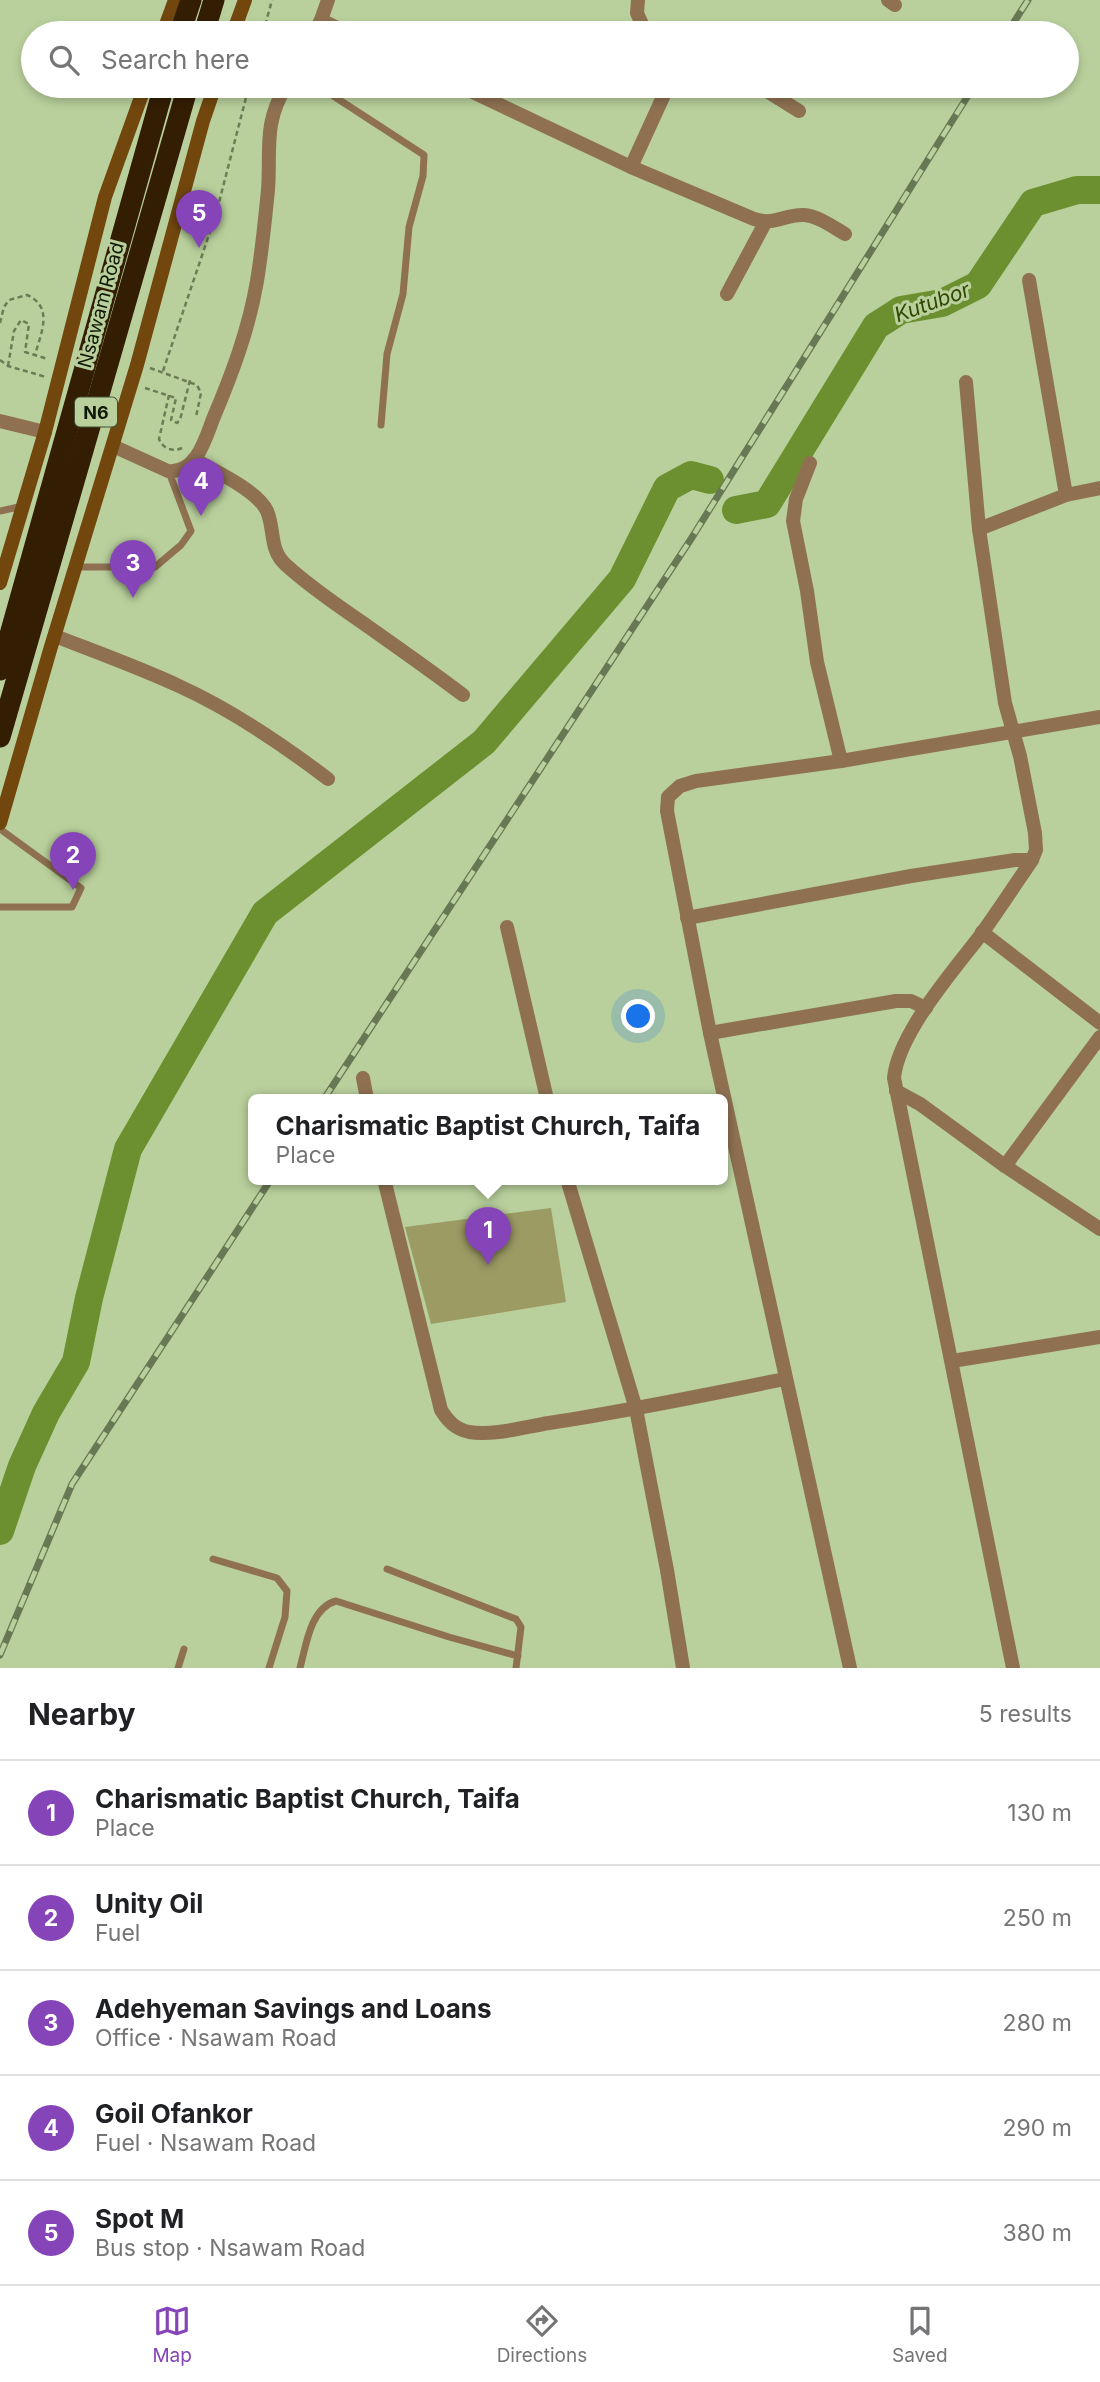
<!DOCTYPE html>
<meta charset="utf-8">
<style>
body{margin:0;font-family:Inter,sans-serif;background:#f2f2f2;color:#202124}
.you{position:absolute;left:639px;top:1017px;width:24px;height:24px;margin:-18px;border:5px solid #fff;border-radius:50%;background:#1a73e8;box-shadow:0 0 0 10px #1a73e833}
.badge{display:grid;place-items:center;width:46px;height:46px;border-radius:50%;background:#8644b9;color:#fff;font-size:23px;font-weight:700}
.pin{position:absolute;translate:-50% -58px;filter:drop-shadow(0 2px 4px #0008)}
.pin::after{content:'';position:absolute;top:37px;width:24px;height:21px;background:inherit;clip-path:polygon(0 0,100% 0,50% 100%)}
.popup{position:absolute;left:248px;top:1094px;width:480px;height:91px;box-sizing:border-box;display:grid;place-content:center;border-radius:10px;background:#fff;filter:drop-shadow(0 2px 5px #0005);font-size:23px;white-space:nowrap;color:#757577}
.popup b{font-size:26px;color:#202124}
.popup::after{content:'';position:absolute;left:50%;top:100%;margin-left:-14px;border:14px solid transparent;border-top-color:#fff}
.list{margin:0;padding:0;list-style:none}
h2{display:flex;justify-content:space-between;align-items:center;height:91px;margin:0;padding:0 28px;font-size:30px}
h2 small{font-size:23px;font-weight:400;color:#757577}
.list li{display:grid;grid-template-columns:46px 1fr auto;gap:21px;align-items:center;box-sizing:border-box;height:105px;padding:0 28px;border-top:2px solid #e0e0e0}
.list b{display:block;font-size:26px;white-space:nowrap}
.list p{margin:0;font-size:23px;white-space:nowrap;color:#757577}
.list em{font-size:23px;font-style:normal;color:#757577}
.icon{flex:none;width:38px;height:38px;fill:none;stroke:currentColor;stroke-width:2;stroke-linecap:round;stroke-linejoin:round}
.map{position:relative;flex:none;width:1100px;height:1668px;overflow:hidden}
.search{position:absolute;background:#fff;box-shadow:0 4px 10px #0003;left:21px;right:21px;top:21px;height:77px;display:flex;align-items:center;gap:18px;box-sizing:border-box;padding:0 24px;border-radius:38px;color:#757577;font-size:26px}
.sheet{height:616px;background:#fff}
nav{display:flex;justify-content:space-around;align-items:center;box-sizing:border-box;height:98px;border-top:2px solid #e0e0e0;background:#fff;font-size:19px;color:#757577}
nav a{display:grid;justify-items:center;gap:4px}
nav .on{color:#8644b9}
.map>svg:first-child{display:block}
.lines{fill:none;stroke-linecap:round;stroke-linejoin:round}
.river{stroke:#6c902f;stroke-width:28}
.building{fill:#9c9b64}
.path{stroke:#6c7c57;stroke-width:2.5;stroke-dasharray:5 3.5;stroke-linecap:butt}
.lane{stroke:#8f7152;stroke-width:7}
.street{stroke:#8f7152;stroke-width:14}
.secondary{stroke:#72470e;stroke-width:14}
.highway{stroke:#331d03;stroke-width:21}
.rail-casing{stroke:#687854;stroke-width:7}
.rail{stroke:#b9d09c;stroke-width:4.5;stroke-dasharray:13;stroke-linecap:butt}
.labels{text-anchor:middle;dominant-baseline:central;stroke-width:6;stroke-linejoin:round;paint-order:stroke}
.shield{fill:#b9d09c;stroke:#435033;stroke-width:2}
.shield-label{font-size:18px;font-weight:bold;fill:#111906}
.street-label{font-size:19px;fill:#111906;stroke:#b9d09c}
.water-label{font-size:21px;font-style:italic;fill:#304800;stroke:#b9d09c}
</style>
<div class="map">
<svg width="1100" height="1668" viewBox="0 0 1100 1668">
<rect width="100%" height="100%" fill="#b9d09c"/>
<g class="lines">
<g class="river">
<polyline points="736,510 767,504 876,326 901,310 942,303 978,285 1033,203 1077,190 1100,190"/>
<polyline points="0,1531 22,1466 46,1413 76,1362 89,1298 128,1149 265,913 484,742 622,579 667,488 691,475 710,480"/>
</g>
</g>
<polygon class="building" points="551,1208 566,1302 431,1324 405,1227"/>
<g class="lines">
<g class="path">
<polyline points="263,33 272,0"/>
<path d="M0 323 4 307 9 300 27 295C54 307 41 333 35 355"/>
<polyline points="0,360 8,366 46,377"/>
<polyline points="8,366 14,331 21,320 29,324 25,352 48,359"/>
<polyline points="150,368 197,385 201,393 196,417"/>
<polyline points="163,371 216,214 249,86"/>
<polyline points="145,388 176,398 171,420 177,423 180,420 190,380"/>
<path d="M169 395 159 439C163 449 173 452 182 448"/>
</g>
<g class="lane">
<polyline points="318,86 424,155 423,176 409,227 403,294 387,354 381,425"/>
<polyline points="0,511 23,506"/>
<polyline points="76,567 155,567 181,545 191,531 169,472"/>
<polyline points="0,829 81,888 72,907 0,907"/>
<polyline points="213,1559 277,1578 287,1591 285,1617 269,1668"/>
<polyline points="387,1569 516,1619 521,1627 516,1668"/>
<polyline points="178,1668 184,1649"/>
<path d="M300 1668C306 1646 310 1608 336 1601L449 1637 518 1656"/>
</g>
<g class="street">
<polyline points="638,0 637,13 645,31"/>
<polyline points="888,0 895,5"/>
<polyline points="321,20 348,33"/>
<polyline points="314,33 321,20 328,0"/>
<path d="M460 86 631 167 754 219C775 226 784 214 804 215 818 216 833 227 845 234"/>
<polyline points="759,86 799,111"/>
<polyline points="631,167 668,86"/>
<polyline points="1029,280 1066,495"/>
<polyline points="727,294 765,223"/>
<path d="M966 382 979 529 1005 703 1020 756 1035 833 1036 850 1032 860C1015 885 998 911 980 936 953 971 898 1034 894 1078L1013 1668"/>
<polyline points="0,421 45,432"/>
<path d="M113 446 168 471C196 474 205 440 213 419 232 374 249 329 257 281 262 251 265 220 268 190 271 149 263 124 286 86"/>
<path d="M194 459C214 471 257 490 267 511 275 530 269 550 286 565 310 587 337 605 363 623 397 647 430 670 463 695"/>
<polyline points="810,463 796,499 793,521 807,591 817,662 841,761"/>
<polyline points="979,529 1066,495 1100,488"/>
<path d="M55 636C96 652 138 667 179 686 232 710 282 744 328 779"/>
<polyline points="687,918 911,876 1015,860 1032,860"/>
<polyline points="507,927 547,1099"/>
<polyline points="982,932 1100,1023"/>
<polyline points="710,1033 896,1001 911,1001 926,1008"/>
<polyline points="363,1078 367,1099"/>
<polyline points="896,1091 920,1104 1005,1166 1100,1229"/>
<polyline points="1005,1166 1100,1037"/>
<path d="M384 1179 441 1410C448 1421 455 1429 469 1432 494 1436 524 1427 549 1423 628 1411 706 1395 785 1379"/>
<polyline points="567,1179 636,1409 667,1570 683,1668"/>
<polyline points="952,1361 1100,1337"/>
<polyline points="850,1668 710,1033 667,811 668,797 680,786 696,781 841,761 1100,717"/>
</g>
<g class="secondary">
<polyline points="163,33 175,0"/>
<polyline points="233,33 245,0"/>
<polyline points="0,583 45,432 105,197 145,86"/>
<polyline points="0,823 50,650 137,365 203,121 215,86"/>
</g>
<g class="highway">
<polyline points="180,33 191,0"/>
<polyline points="204,33 214,0"/>
<polyline points="0,670 164,86"/>
<path d="M0 737C62 520 127 303 188 86"/>
</g>
<defs>
<g id="rail">
<polyline points="1007,33 1028,0"/>
<polyline points="324,1099 691,539 974,86"/>
<polyline points="0,1655 72,1484 271,1179"/>
</g>
</defs>
<use href="#rail" class="rail-casing"/>
<use href="#rail" class="rail"/>
</g>
<g class="labels">
<rect class="shield" x="75" y="397.5" width="42" height="29" rx="5"/>
<g class="shield-label">
<text x="96" y="412">N6</text>
</g>
<g class="street-label">
<text transform="translate(101 305) rotate(-75)">Nsawam Road</text>
</g>
<g class="water-label">
<text transform="translate(932 302) rotate(-20)">Kutubor</text>
</g>
</g>
</svg>
<div class="you"></div>
<div class="pin badge" style="left:488px;top:1265px">1</div>
<div class="popup"><b>Charismatic Baptist Church, Taifa</b>Place</div>
<div class="pin badge" style="left:73px;top:890px">2</div>
<div class="pin badge" style="left:133px;top:598px">3</div>
<div class="pin badge" style="left:201px;top:516px">4</div>
<div class="pin badge" style="left:199px;top:248px">5</div>
<div class="search"><svg class="icon" aria-label="search" viewBox="0 0 24 24"><circle cx="10" cy="10" r="6"/><path d="M15 15l6 6"/></svg>Search here</div>
</div>
<section class="sheet">
<h2>Nearby<small>5 results</small></h2>
<ul class="list">
<li><span class="badge">1</span><div><b>Charismatic Baptist Church, Taifa</b><p>Place</p></div><em>130 m</em></li>
<li><span class="badge">2</span><div><b>Unity Oil</b><p>Fuel</p></div><em>250 m</em></li>
<li><span class="badge">3</span><div><b>Adehyeman Savings and Loans</b><p>Office · Nsawam Road</p></div><em>280 m</em></li>
<li><span class="badge">4</span><div><b>Goil Ofankor</b><p>Fuel · Nsawam Road</p></div><em>290 m</em></li>
<li><span class="badge">5</span><div><b>Spot M</b><p>Bus stop · Nsawam Road</p></div><em>380 m</em></li>
</ul>
</section>
<nav>
<a class="on"><svg class="icon" aria-label="map" viewBox="0 0 24 24"><path d="M3 6l6-2 6 2 6-2v14l-6 2-6-2-6 2zM9 4v14M15 6v14"/></svg>Map</a>
<a><svg class="icon" aria-label="directions" viewBox="0 0 24 24"><path d="M12 3l9 9-9 9-9-9zM9 14v-3h6M13 9l2 2-2 2"/></svg>Directions</a>
<a><svg class="icon" aria-label="saved" viewBox="0 0 24 24"><path d="M7 4h10v16l-5-4-5 4z"/></svg>Saved</a>
</nav>
